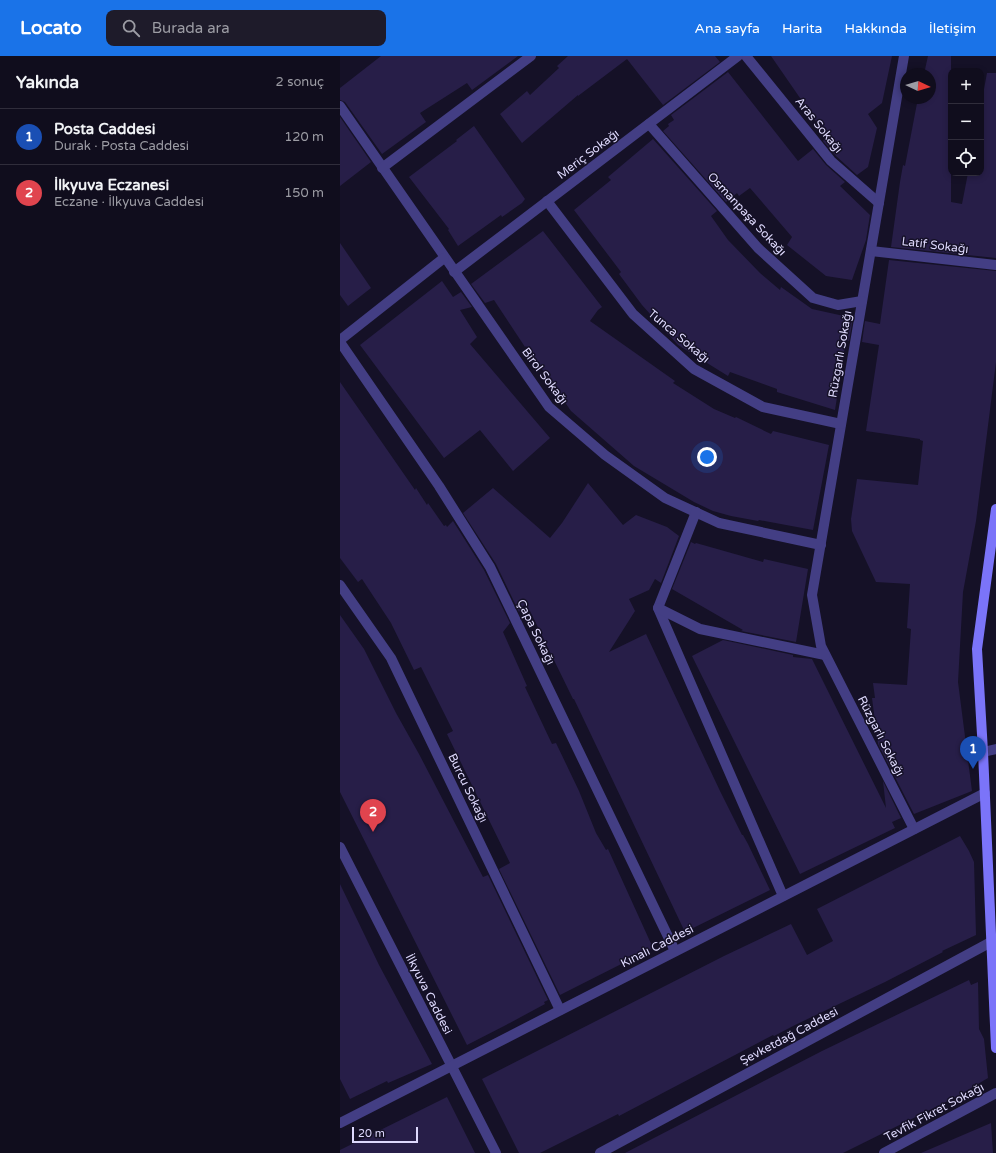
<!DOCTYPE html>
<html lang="tr">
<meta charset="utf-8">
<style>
body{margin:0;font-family:"Varela Round",sans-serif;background:#1e1b2a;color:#f1f3f6}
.controls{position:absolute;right:12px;top:12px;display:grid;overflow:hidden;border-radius:8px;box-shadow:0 2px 6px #0003}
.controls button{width:36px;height:36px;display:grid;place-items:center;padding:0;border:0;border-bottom:1px solid #302d3b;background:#100d1d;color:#f1f3f6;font:20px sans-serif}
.compass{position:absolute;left:560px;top:12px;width:36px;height:36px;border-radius:50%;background:#100d1d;box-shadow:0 2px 6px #0003;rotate:94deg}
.scale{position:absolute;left:12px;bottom:10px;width:66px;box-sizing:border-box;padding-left:4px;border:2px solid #ded9fd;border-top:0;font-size:11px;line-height:14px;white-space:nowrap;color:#ded9fd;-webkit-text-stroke:3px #151127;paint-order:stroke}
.you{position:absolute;left:367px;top:401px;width:14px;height:14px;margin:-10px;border:3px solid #fff;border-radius:50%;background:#1a73e8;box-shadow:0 0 0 6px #1a73e833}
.badge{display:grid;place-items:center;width:26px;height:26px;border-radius:50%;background:#1a73e8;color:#fff;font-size:13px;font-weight:700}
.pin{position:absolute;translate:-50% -33px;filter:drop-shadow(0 1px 2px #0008)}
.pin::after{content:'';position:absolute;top:21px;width:14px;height:12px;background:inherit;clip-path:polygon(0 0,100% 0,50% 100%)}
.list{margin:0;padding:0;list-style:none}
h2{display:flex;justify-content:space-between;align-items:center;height:52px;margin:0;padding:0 16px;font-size:17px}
h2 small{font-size:13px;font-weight:400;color:#9c9ca4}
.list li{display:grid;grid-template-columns:26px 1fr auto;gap:12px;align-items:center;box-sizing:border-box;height:56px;padding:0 16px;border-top:1px solid #302d3b}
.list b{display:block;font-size:15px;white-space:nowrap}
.list p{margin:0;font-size:13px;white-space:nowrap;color:#9c9ca4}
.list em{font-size:13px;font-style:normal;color:#9c9ca4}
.icon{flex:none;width:22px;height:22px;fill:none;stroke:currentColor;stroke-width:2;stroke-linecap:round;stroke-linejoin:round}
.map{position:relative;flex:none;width:656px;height:1097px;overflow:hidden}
header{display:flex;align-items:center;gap:24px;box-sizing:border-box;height:56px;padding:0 20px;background:#1a73e8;color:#fff}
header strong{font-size:19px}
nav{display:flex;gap:22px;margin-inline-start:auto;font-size:14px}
.search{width:280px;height:36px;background:#1e1b2a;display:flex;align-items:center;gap:10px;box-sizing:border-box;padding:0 14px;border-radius:8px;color:#9c9ca4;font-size:15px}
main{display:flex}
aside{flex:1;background:#100d1d}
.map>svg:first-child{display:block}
.building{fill:#271e48}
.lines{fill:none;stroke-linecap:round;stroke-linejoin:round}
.street{stroke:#433e84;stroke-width:10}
.secondary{stroke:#7b74f9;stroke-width:10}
.labels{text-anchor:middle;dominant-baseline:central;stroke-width:3;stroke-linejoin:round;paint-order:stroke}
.street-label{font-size:12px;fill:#ded9fd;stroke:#151127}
</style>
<header>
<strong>Locato</strong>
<div class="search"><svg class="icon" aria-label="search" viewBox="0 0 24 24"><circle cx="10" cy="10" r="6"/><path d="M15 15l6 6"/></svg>Burada ara</div>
<nav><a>Ana sayfa</a><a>Harita</a><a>Hakkında</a><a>İletişim</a></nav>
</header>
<main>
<aside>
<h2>Yakında<small>2 sonuç</small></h2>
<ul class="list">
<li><span class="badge" style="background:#1a4fb4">1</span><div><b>Posta Caddesi</b><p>Durak · Posta Caddesi</p></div><em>120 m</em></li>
<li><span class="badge" style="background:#e0444e">2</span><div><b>İlkyuva Eczanesi</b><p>Eczane · İlkyuva Caddesi</p></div><em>150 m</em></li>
</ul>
</aside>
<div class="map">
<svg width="656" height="1097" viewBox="0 0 656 1097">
<rect width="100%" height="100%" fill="#151127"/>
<g class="building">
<polygon points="41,0 178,0 132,34 127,27 80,57 86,66 42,98 5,46 0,44 0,32"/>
<polygon points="228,0 375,0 380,6 323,49 287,3 238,40 238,39 182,87 160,58 187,35 190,39 219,12 217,10"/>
<polygon points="431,0 552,0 542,47 528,58 537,72 528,111 517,119 496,100 483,85 487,81"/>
<polygon points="588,0 611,0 611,146 622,148 628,117 641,117 641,49 647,17 656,17 656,202 551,191 560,126 563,109 565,110 578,42 590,42 590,18 584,18"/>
<polygon points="388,16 458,105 473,93 486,109 505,126 500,130 530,159 526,184 512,224 486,220 447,189 452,181 410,132 399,140 397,137 386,146 323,75 329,70 328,68 334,64 331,59"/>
<polygon points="0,61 31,106 0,130"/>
<polygon points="134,70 185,143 182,147 162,161 161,159 118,190 108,174 109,173 69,121 117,85 116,84"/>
<polygon points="313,83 377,155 371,160 388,184 420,217 440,234 441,231 472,253 513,262 509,285 506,284 495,354 437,336 437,333 390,316 388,320 338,289 302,249 279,218 281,216 234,154 271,124 268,121"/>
<polygon points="203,175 262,251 258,254 250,265 335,325 333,327 374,353 395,362 396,361 431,378 433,375 489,389 473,474 419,464 418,465 391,460 373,455 354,446 294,410 231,355 186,290 185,291 154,244 145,247 131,228"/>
<polygon points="0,187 31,232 8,250 0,239"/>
<polygon points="549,204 656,215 656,306 636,465 623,536 618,626 632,735 574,758 538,688 532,642 535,642 533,627 567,629 571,573 567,572 570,528 536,526 512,475 511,463 517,423 578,429 583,385 580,384 580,383 526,375 539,289 522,286 525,265 540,268"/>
<polygon points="102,225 113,241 121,236 132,251 120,254 137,281 130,288 210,382 173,415 140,374 104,402 20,289"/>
<polygon points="0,326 75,434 76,432 87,449 88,447 104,470 106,469 107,471 113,465 144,514 170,567 163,576 187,630 185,631 212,688 216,687 239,735 256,777 266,794 268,793 313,892 220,939 159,813 170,807 107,678 113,675 81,611 74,614 51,567 22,523 18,526 0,502"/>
<polygon points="248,427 283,469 296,459 327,471 339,480 321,527 315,523 309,534 289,543 295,555 269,596 306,578 380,735 402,779 403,779 408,788 430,834 345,876 234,643 233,643 190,555 188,556 184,549 179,556 156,508 123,457 153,432 210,482 222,467"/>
<polygon points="351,486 355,488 356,487 423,506 424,503 468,513 456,586 401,575 403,574 332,533"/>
<polygon points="0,559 24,593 56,657 79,698 143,821 148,819 208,944 204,946 205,948 166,969 127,989 0,736"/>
<polygon points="383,584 453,599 453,601 472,603 546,752 543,725 561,762 552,766 555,772 460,818 352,600"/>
<polygon points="620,780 629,795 634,806 636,879 602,895 603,896 545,926 455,969 434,980 433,979 279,1060 278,1058 200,1097 179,1097 142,1023 384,900 451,868 467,899 493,885 477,853"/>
<polygon points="0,828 39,909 92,1008 48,1027 47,1025 10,1043 0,1023"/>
<polygon points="629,924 631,929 638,926 639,973 644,983 648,1022 626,1035 626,1036 503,1097 285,1097 482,995"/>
<polygon points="107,1041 135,1097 0,1097 0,1094"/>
<polygon points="651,1067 653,1097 581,1097"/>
</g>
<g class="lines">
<g class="street">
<polyline points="406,0 491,105 539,147"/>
<polyline points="564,0 472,539 481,590 574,773"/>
<polyline points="0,50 209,351 265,399 325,442 379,467 481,489"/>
<polyline points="309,68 418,192 473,242 498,249 522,245"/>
<polyline points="42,112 191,0"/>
<polyline points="207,145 293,258 354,313 423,351 501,368"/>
<polyline points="531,195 656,209"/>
<polyline points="114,216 398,0"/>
<polyline points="0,284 104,202"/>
<polyline points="0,286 99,430 150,511 335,895"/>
<polyline points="356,456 318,552 443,840"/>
<polyline points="0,529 51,602 220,954"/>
<polyline points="318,552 360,573 485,599"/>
<polyline points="643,696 656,693"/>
<polyline points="0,791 156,1097"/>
<polyline points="0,1067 645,737"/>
<polyline points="260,1097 651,886"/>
<polyline points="544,1097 656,1037"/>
</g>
<polyline class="secondary" points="656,453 637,593 643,696 656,992"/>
</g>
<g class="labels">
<g class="street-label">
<text transform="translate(479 69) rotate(51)">Aras Sokağı</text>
<text transform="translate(248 98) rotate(-37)">Meriç Sokağı</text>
<text transform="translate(407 158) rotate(47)">Osmanpaşa Sokağı</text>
<text transform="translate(595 189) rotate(7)">Latif Sokağı</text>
<text transform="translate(339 280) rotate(40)">Tunca Sokağı</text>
<text transform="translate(500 298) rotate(-80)">Rüzgarlı Sokağı</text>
<text transform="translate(205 320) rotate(53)">Birol Sokağı</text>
<text transform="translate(196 576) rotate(64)">Çapa Sokağı</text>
<text transform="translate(541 680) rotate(63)">Rüzgarlı Sokağı</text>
<text transform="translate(128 732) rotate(64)">Burcu Sokağı</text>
<text transform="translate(317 890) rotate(-27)">Kınalı Caddesi</text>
<text transform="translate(89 938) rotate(63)">İlkyuva Caddesi</text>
<text transform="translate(449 980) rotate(-28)">Şevketdağ Caddesi</text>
<text transform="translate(594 1056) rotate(-28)">Tevfik Fikret Sokağı</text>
</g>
</g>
</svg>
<div class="controls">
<button>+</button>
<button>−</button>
<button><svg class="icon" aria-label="locate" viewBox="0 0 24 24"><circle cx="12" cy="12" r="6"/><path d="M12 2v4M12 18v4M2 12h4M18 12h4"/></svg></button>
</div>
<svg class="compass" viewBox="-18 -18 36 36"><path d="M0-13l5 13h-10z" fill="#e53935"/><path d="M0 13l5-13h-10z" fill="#9c9ca4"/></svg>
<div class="scale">20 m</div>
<div class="you"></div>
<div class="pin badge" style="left:633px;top:713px;background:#1a4fb4">1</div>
<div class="pin badge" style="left:33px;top:776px;background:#e0444e">2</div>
</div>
</main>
